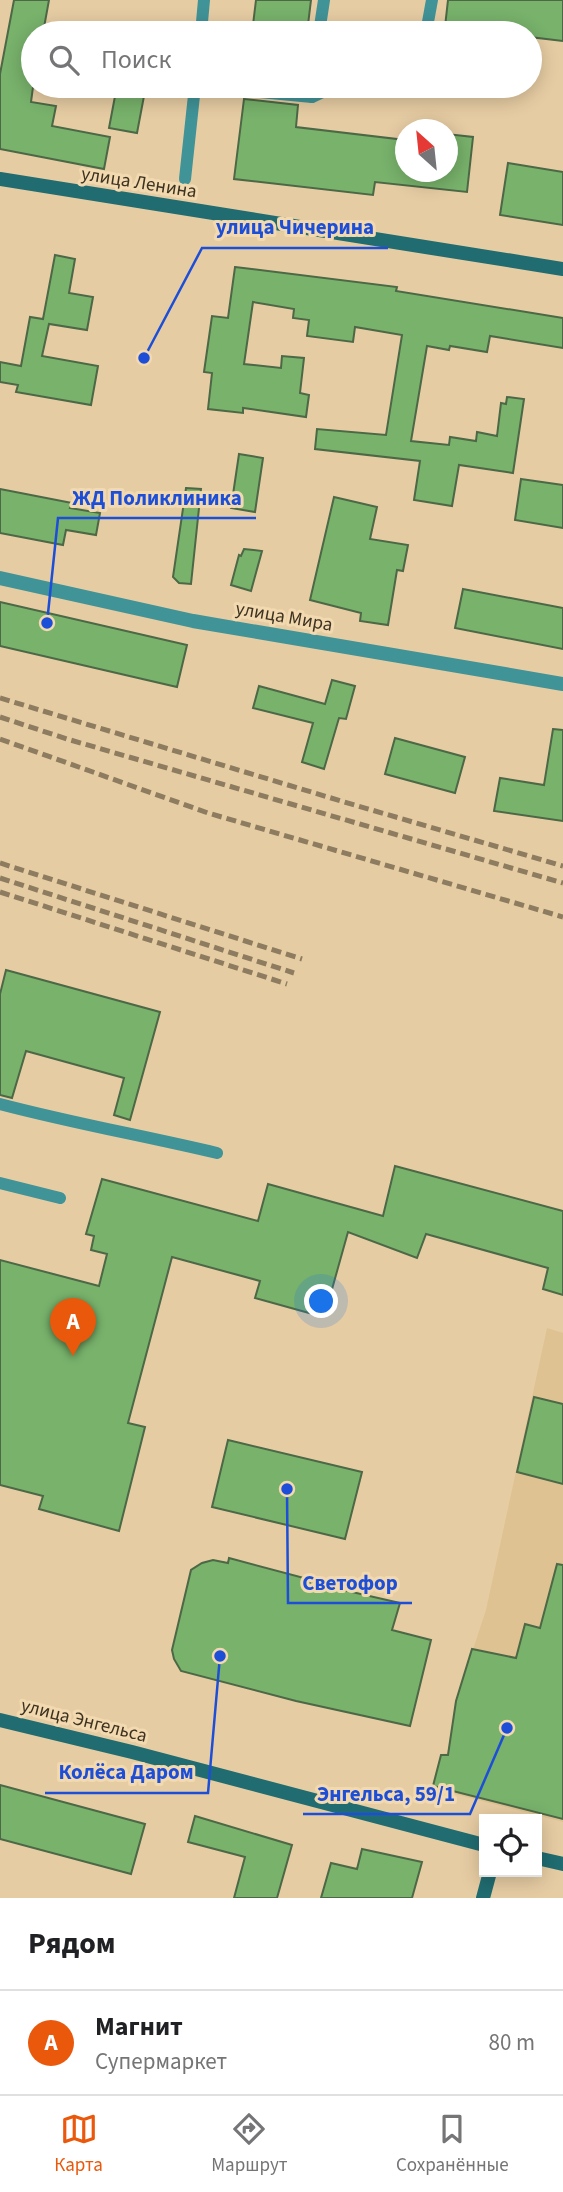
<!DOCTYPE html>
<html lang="ru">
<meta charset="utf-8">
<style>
body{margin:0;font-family:"Source Sans 3",sans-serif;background:#f2f2f2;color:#202124}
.controls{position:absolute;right:21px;bottom:21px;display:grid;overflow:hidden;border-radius:0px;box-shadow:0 4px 18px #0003}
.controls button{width:63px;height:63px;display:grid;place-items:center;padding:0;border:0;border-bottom:2px solid #e0e0e0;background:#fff;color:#202124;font:35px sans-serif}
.compass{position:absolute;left:395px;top:119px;width:63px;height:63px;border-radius:50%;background:#fff;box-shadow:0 4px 18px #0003;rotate:333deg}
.you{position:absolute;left:322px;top:1302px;width:24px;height:24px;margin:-18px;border:5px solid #fff;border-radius:50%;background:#1a73e8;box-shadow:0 0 0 10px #1a73e833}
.badge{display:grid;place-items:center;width:46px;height:46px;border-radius:50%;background:#ea580c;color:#fff;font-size:23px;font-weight:700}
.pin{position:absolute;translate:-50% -58px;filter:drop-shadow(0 2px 4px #0008)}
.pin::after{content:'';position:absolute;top:37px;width:24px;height:21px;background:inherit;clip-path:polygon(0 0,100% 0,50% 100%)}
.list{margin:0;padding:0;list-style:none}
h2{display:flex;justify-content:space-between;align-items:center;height:91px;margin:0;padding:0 28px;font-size:30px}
h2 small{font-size:23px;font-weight:400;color:#757577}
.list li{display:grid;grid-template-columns:46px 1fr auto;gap:21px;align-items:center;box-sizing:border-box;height:105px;padding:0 28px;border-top:2px solid #e0e0e0}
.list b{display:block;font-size:26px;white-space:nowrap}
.list p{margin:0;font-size:23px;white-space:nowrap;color:#757577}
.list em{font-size:23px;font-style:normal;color:#757577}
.icon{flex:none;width:38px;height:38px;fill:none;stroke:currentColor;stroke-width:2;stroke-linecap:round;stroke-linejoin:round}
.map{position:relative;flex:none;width:563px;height:1898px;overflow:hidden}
.search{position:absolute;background:#fff;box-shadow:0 4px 18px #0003;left:21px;right:21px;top:21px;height:77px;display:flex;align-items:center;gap:18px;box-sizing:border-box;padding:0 24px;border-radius:38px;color:#757577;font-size:26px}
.sheet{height:196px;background:#fff}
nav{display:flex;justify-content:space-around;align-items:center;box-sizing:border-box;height:98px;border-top:2px solid #e0e0e0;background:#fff;font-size:19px;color:#757577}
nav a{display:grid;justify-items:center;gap:4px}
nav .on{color:#ea580c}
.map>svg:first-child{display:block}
.built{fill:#dfc292}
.building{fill:#78b26b;stroke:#4c6846;stroke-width:2}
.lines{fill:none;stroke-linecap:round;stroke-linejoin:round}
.lane{stroke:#409397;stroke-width:12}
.street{stroke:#409397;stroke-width:14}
.secondary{stroke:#206c70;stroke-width:14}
.rail{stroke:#8d7c5f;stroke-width:5;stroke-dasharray:10 5;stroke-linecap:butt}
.labels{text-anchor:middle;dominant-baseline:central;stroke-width:6;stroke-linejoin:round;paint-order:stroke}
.street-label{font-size:19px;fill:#3c3221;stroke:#f3d9af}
.leader{fill:none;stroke:#1d4ed8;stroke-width:2.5}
.callout-dot{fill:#1d4ed8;stroke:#f3d9af;stroke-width:2.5}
.callout-label{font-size:21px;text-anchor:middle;font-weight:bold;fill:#1d4ed8;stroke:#f3d9af;stroke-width:6;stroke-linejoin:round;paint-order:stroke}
</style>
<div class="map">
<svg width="563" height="1898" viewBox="0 0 563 1898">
<rect width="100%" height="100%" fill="#e6cca3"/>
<polygon class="built" points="547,1328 563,1333 563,1822 431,1788 441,1754 447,1753 456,1701 486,1610"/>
<g class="building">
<polygon points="14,0 49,0 43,33 33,33 33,87 31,102 56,106 52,126 110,137 104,169 0,149 0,74"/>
<polygon points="256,0 311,0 307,33 252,33"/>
<polygon points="448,0 563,0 563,41 530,37 530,33 495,33 445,27"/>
<polygon points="116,91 144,96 137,133 109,128"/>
<polygon points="244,99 298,105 296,127 405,140 405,172 447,172 447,134 473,137 467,192 375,182 373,195 234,179"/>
<polygon points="508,163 563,172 563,225 500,215"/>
<polygon points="55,255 75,259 69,293 93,297 87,330 49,324 42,356 98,366 91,405 16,392 18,385 0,382 0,362 21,366 30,317 43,319"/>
<polygon points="235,267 397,287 396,291 563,318 563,348 490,336 487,352 450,346 449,350 427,346 411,441 449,445 450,437 476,441 477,432 497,436 501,403 506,404 507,397 524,399 513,473 459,465 452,506 414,500 420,461 315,449 317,429 386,435 402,335 355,327 353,342 307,336 309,320 293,318 294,309 253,302 244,364 281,368 282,356 304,358 300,393 309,395 306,417 243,408 243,413 208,409 212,373 204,372 212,316 228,318"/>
<polygon points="239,454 263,458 255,512 231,508"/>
<polygon points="521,479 563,485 563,528 515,520"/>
<polygon points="186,488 201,489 191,584 179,583 173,577"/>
<polygon points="0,489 72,503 70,508 100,513 96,535 66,530 63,545 0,533"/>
<polygon points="334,497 377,507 370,539 408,545 403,571 397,570 388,625 360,621 361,613 310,600"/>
<polygon points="244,549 262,551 251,591 231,585 239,555 241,556"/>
<polygon points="463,589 563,608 563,649 455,628"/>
<polygon points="0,602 187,645 177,687 0,646"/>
<polygon points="332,680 355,686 346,719 339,718 324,769 302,762 313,723 253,708 259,686 325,704"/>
<polygon points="553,729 563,730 563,821 494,811 500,778 544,785"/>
<polygon points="395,738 465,757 455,793 385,774"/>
<polygon points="6,970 160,1012 130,1120 114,1115 124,1078 26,1051 12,1098 0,1095 0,994"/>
<polygon points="395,1166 563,1211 563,1295 543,1289 548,1268 426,1234 417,1258 348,1232 329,1300 314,1296 309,1313 255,1298 260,1281 172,1257 128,1423 145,1427 119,1531 39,1509 43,1496 0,1485 0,1260 99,1286 107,1254 91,1250 94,1236 86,1234 102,1179 258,1221 268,1184 383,1216"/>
<polygon points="534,1397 563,1404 563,1484 517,1472"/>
<polygon points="228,1440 362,1472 345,1539 212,1507"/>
<polygon points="229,1558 304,1578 304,1581 400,1603 392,1630 431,1640 410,1726 296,1701 181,1671 174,1659 172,1650 191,1570 202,1563 213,1560 228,1563"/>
<polygon points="557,1564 563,1565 563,1819 433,1786 441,1755 448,1755 456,1701 472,1649 516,1658 525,1624 540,1628"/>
<polygon points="0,1785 145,1824 131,1874 0,1839"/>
<polygon points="195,1816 292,1845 277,1898 234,1898 245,1857 188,1842"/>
<polygon points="362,1849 422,1862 412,1898 321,1898 331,1863 357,1869"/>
</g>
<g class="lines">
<g class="lane">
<polyline points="201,33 204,0"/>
<polyline points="319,33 324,0"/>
<polyline points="426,33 432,0"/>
<polyline points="195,86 312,97 313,86"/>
<polyline points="312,97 335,86"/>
<polyline points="185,179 195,86"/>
<path d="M0 1104C72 1123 145 1136 217 1153"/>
<polyline points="0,1183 60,1198"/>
</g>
<polyline class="street" points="0,578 193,621 563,684"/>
<g class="secondary">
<polyline points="0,179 563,269"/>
<polyline points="0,1720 132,1752 484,1845"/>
<polyline points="537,1858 563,1864"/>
<polyline points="483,1898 490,1872"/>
</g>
<g class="rail">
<polyline points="0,698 341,801 563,866"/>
<polyline points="0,717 67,739 563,883"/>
<polyline points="0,739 208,813 563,917"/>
<polyline points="0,863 302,959"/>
<polyline points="0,878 294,973"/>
<polyline points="0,892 287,984"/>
</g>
</g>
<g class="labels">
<g class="street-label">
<text transform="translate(139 183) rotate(9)">улица Ленина</text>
<text transform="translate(284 617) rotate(10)">улица Мира</text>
<text transform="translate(84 1721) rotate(14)">улица Энгельса</text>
</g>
</g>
<path class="leader" d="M144 358L202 248H388M47 623L58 518H256M287 1489L288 1603H412M220 1656L208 1793H45M507 1728L470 1814H303"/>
<g class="callout-dot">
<circle cx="144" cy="358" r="7"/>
<circle cx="47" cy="623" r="7"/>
<circle cx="287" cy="1489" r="7"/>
<circle cx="220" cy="1656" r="7"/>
<circle cx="507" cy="1728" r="7"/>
</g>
<g class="callout-label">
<text x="295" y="234">улица Чичерина</text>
<text x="157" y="505">ЖД Поликлиника</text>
<text x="350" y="1590">Светофор</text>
<text x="126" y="1779">Колёса Даром</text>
<text x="386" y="1801">Энгельса, 59/1</text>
</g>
</svg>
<div class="controls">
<button><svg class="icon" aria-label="locate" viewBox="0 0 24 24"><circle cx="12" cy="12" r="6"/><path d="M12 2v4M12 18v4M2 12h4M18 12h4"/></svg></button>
</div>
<svg class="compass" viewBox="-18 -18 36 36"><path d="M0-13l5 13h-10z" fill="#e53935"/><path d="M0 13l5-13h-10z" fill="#757577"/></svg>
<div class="you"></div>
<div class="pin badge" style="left:73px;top:1356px">A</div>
<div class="search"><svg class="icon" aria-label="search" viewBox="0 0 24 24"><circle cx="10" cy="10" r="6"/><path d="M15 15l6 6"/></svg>Поиск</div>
</div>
<section class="sheet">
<h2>Рядом<small></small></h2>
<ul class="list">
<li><span class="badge">A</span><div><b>Магнит</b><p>Супермаркет</p></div><em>80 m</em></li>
</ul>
</section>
<nav>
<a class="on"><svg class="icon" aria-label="map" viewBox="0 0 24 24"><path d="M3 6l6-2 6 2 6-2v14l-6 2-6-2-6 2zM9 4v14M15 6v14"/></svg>Карта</a>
<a><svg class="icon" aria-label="directions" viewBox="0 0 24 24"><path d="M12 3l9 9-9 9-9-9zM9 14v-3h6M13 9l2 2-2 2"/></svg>Маршрут</a>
<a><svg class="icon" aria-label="saved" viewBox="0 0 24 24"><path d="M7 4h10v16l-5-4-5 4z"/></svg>Сохранённые</a>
</nav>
